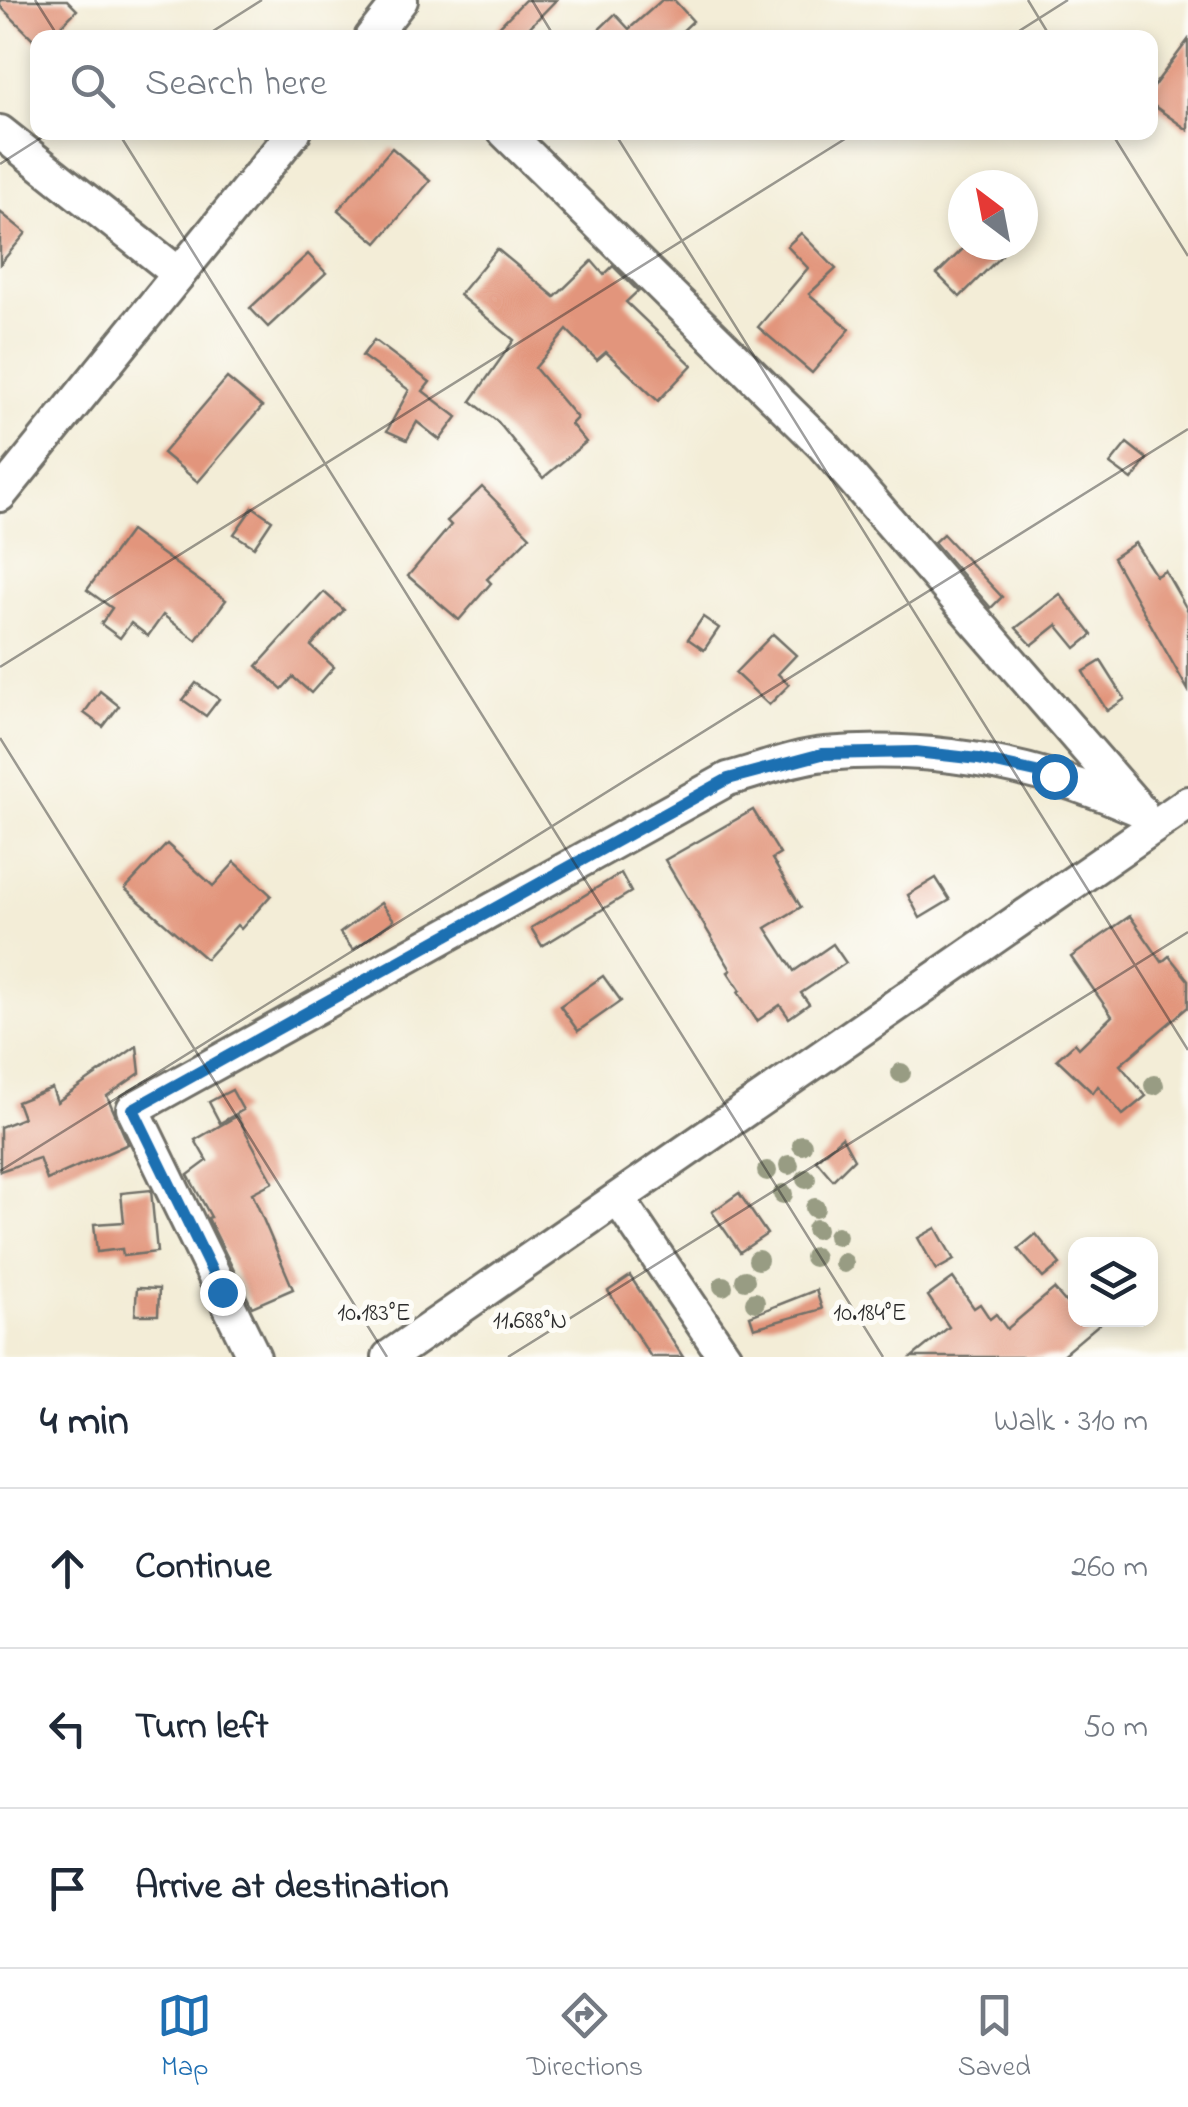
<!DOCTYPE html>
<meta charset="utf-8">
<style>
body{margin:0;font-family:"Indie Flower",sans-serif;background:#f2f2f3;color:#1f2937}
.controls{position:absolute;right:30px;bottom:30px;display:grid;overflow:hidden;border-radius:20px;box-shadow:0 5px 15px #0003}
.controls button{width:90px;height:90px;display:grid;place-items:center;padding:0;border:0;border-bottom:2px solid #e0e1e3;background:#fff;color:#1f2937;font:50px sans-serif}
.compass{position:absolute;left:948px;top:170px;width:90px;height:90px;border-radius:50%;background:#fff;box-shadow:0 5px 15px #0003;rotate:328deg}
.stop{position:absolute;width:30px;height:30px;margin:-22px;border:8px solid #1f6fb2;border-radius:50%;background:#fff}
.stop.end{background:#1f6fb2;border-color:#fff;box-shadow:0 2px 10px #0008}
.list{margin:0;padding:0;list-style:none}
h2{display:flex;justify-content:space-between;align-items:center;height:130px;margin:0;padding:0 40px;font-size:42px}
h2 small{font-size:32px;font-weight:400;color:#747a83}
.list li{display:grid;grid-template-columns:65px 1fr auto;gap:30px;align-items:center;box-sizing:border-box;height:160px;padding:0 40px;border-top:2px solid #e0e1e3}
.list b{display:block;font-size:38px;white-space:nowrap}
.list em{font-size:32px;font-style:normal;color:#747a83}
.icon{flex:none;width:55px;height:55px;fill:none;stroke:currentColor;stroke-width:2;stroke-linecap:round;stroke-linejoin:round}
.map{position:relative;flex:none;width:1188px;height:1357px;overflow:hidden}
.search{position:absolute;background:#fff;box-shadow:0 5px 15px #0003;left:30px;right:30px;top:30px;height:110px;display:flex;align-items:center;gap:25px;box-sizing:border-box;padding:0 35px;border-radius:20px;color:#747a83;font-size:38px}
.sheet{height:610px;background:#fff}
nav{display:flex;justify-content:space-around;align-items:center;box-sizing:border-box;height:140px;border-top:2px solid #e0e1e3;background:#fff;font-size:28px;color:#747a83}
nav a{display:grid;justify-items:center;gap:5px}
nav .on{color:#1f6fb2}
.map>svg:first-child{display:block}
.building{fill:#e2957c}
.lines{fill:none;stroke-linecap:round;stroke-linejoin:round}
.minor-casing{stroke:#716f67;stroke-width:38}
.minor{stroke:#fff;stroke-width:32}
.tree{fill:#989c83}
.route{stroke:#1f6fb2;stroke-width:12}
.ticks{fill:none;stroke:#2b2b2b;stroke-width:2.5;stroke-opacity:0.45}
.ticks-label{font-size:25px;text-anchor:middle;fill:#2b2b2b;stroke:#fdfcf7;stroke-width:10;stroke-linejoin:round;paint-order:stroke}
</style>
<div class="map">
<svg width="1188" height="1357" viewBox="0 0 1188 1357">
<rect width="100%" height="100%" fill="#fdfcf7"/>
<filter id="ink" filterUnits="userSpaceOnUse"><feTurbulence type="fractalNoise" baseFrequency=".01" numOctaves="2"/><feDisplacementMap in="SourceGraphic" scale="20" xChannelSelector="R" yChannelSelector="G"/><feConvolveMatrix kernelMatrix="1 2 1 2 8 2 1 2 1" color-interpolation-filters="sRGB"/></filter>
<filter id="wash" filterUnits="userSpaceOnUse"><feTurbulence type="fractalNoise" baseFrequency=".0048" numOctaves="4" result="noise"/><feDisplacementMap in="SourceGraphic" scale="40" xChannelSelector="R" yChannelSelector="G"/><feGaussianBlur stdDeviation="2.25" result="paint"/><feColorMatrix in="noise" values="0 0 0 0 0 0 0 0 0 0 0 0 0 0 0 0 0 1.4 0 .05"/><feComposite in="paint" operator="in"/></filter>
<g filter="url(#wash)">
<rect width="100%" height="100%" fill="#f3edd7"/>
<g id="blocks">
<g class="building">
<polygon points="0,0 67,0 77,10 49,38 38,38 38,44 0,6"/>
<polygon points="525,0 556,0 519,38 488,38"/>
<polygon points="662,0 674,0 693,21 675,38 590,38 615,14 629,29"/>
<polygon points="1188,40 1188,130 1150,103 1150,91"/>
<polygon points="392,148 430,181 377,243 338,210"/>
<polygon points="0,212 26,233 0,264"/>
<polygon points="801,233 836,269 809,294 850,329 812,373 758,327 808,268 787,246"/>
<polygon points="967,245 992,245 1002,255 960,297 937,274"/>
<polygon points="497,249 555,297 592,261 604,275 613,266 638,291 626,302 692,365 658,401 606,352 597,360 567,330 535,368 577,418 571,424 586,442 543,478 498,422 471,401 514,340 459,295"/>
<polygon points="308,254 326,273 268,327 250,308"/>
<polygon points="374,340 430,382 423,391 457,417 440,440 417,422 407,440 387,431 409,390 362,356"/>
<polygon points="227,378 262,407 198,482 163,453"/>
<polygon points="1127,443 1147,459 1132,480 1110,464"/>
<polygon points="482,487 530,536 487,579 491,583 459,620 408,576 451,525 447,521"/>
<polygon points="253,507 272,520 254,547 234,534"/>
<polygon points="130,531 226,600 196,640 163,615 148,636 131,623 120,638 101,624 112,608 87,590"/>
<polygon points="943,534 1002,597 991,608 934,542"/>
<polygon points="1135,543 1156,576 1165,571 1188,611 1188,690 1113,558"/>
<polygon points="324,592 344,610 311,646 334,667 311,693 293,677 282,689 257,666"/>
<polygon points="1060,594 1092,635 1076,648 1057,625 1032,645 1016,628"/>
<polygon points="703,617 719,628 704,650 688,639"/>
<polygon points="773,634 796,655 778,674 789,685 769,705 735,673"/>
<polygon points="1101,661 1125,699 1107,711 1083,672"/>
<polygon points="196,683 219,699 206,716 183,700"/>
<polygon points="100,691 119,706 103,727 84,713"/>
<polygon points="753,810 780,854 772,859 801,907 766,928 794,971 833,944 846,963 801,993 809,1004 789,1018 780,1005 757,1021 738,992 740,990 728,972 731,970 665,860"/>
<polygon points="167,844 213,886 235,862 271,895 241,929 237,925 206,959 125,889"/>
<polygon points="621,873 631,892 542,946 531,928"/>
<polygon points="936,878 950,900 920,918 908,895"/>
<polygon points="381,903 394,920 353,950 340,933"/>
<polygon points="1130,916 1162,962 1169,956 1188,980 1188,1007 1120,1065 1146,1096 1123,1115 1098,1086 1093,1093 1057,1059 1075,1043 1079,1048 1112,1016 1071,957"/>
<polygon points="603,976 621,1001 578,1031 560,1006"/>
<polygon points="137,1046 140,1073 107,1096 128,1144 47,1180 39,1158 0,1171 0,1127 23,1118 17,1102 52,1088 57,1102"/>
<polygon points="232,1090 243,1110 220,1123 209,1102"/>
<polygon points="237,1116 273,1182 252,1193 293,1289 252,1307 208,1218 211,1217 188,1175 207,1161 195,1140"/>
<polygon points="842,1137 854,1159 833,1180 816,1160"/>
<polygon points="151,1190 157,1252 123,1256 122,1249 97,1252 94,1224 124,1222 121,1193"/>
<polygon points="739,1193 767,1234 740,1252 712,1212"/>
<polygon points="936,1228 954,1260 936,1270 918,1238"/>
<polygon points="1036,1234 1060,1264 1043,1278 1018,1249"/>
<polygon points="630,1276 683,1357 651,1357 608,1291"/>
<polygon points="953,1278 974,1308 980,1304 990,1319 996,1314 1007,1329 1054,1289 1076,1314 1076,1320 1104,1320 1060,1357 912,1357 949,1327 928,1296"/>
<polygon points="137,1288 159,1289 158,1315 135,1315"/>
<polygon points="816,1290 822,1309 754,1328 750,1316"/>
</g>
</g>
</g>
<g filter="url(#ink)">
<use href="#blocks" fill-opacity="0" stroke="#716f67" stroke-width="2.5"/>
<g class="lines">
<defs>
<g id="minor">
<polyline points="371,38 401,0"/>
<polyline points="0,132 179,274"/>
<polyline points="505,132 823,445 1134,803"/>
<polyline points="0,495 294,132"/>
<polyline points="619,1200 725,1357"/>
<path d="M254 1357 133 1109 728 779C759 771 793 757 825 754 934 744 1040 765 1140 810"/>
<polyline points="389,1357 1188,803"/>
</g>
</defs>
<use href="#minor" class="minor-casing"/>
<use href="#minor" class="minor"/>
</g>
<g class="tree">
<circle cx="901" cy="1073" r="10"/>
<circle cx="1154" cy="1085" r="10"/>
<circle cx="802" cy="1145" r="10"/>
<circle cx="789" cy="1165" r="10"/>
<circle cx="767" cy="1171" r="10"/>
<circle cx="806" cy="1179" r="10"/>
<circle cx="783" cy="1194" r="10"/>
<circle cx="815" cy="1208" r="10"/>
<circle cx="816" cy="1229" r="10"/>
<circle cx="837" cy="1236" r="10"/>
<circle cx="814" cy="1257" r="10"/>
<circle cx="758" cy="1260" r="10"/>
<circle cx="844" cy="1263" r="10"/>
<circle cx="745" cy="1280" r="10"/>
<circle cx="723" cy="1286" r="10"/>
<circle cx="755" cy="1302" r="10"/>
</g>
</g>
<g class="lines" filter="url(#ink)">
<polyline class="route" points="222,1292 133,1109 728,779 822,754 916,752 978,759 1054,776"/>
</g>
<path class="ticks" d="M35 0 59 38M532 0 555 38M1028 0 1051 38M202 38 262 0M1008 38 1068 0M118 132 883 1357M614 132 1188 1050M1111 132 1188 256M0 164 50 132M0 667 856 132M0 738 387 1357M0 1171 1188 429M508 1357 1188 932"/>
<g class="ticks-label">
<text x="374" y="1320">10.183°E</text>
<text x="870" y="1320">10.184°E</text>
<text x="530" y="1328">11.688°N</text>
</g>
</svg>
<div class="controls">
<button><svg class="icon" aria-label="layers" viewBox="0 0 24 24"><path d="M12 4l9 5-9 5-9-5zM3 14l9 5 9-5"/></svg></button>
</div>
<svg class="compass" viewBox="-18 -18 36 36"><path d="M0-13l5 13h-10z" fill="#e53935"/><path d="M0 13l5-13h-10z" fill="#747a83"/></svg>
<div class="stop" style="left:1054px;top:776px"></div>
<div class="stop end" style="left:222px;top:1292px"></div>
<div class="search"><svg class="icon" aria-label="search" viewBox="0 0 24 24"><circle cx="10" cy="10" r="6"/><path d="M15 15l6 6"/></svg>Search here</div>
</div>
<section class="sheet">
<h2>4 min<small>Walk · 310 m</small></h2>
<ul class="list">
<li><svg class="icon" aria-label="ahead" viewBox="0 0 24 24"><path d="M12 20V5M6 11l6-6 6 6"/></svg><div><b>Continue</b></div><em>260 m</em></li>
<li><svg class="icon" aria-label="left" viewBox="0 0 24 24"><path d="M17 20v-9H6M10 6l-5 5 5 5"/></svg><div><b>Turn left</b></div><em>50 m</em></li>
<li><svg class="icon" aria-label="arrive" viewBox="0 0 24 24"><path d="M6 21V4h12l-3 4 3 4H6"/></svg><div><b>Arrive at destination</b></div></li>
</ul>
</section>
<nav>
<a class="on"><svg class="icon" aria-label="map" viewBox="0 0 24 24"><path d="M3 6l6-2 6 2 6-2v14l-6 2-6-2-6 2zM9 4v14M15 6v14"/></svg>Map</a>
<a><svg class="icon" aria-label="directions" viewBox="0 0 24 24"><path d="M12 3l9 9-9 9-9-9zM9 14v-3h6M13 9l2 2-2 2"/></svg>Directions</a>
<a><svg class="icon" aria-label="saved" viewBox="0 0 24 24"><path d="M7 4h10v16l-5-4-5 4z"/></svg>Saved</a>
</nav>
